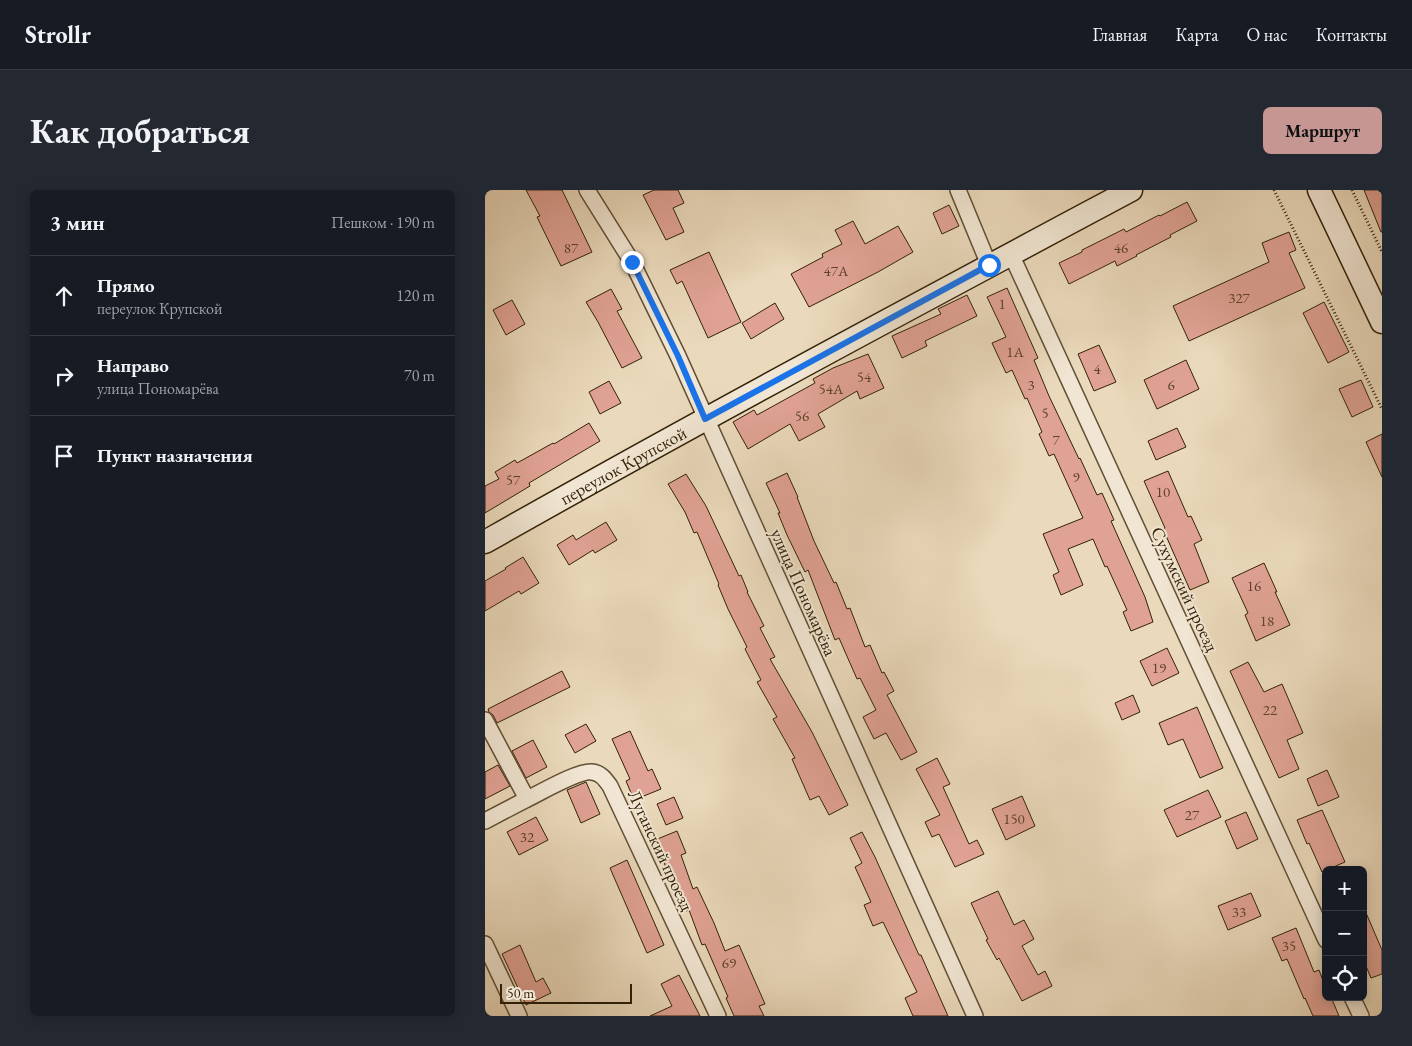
<!DOCTYPE html>
<html lang="ru">
<meta charset="utf-8">
<style>
body{margin:0;font-family:"EB Garamond",serif;background:#242831;color:#f1f3f6}
.controls{position:absolute;right:15px;bottom:15px;display:grid;overflow:hidden;border-radius:8px;box-shadow:0 2px 12px #0003}
.controls button{width:45px;height:45px;display:grid;place-items:center;padding:0;border:0;border-bottom:1px solid #363941;background:#171b24;color:#f1f3f6;font:25px sans-serif}
.scale{position:absolute;left:15px;bottom:12px;width:132px;box-sizing:border-box;padding-left:5px;border:2px solid #332208;border-top:0;font-size:14px;line-height:18px;white-space:nowrap;color:#332208;-webkit-text-stroke:4px #f1e6d3;paint-order:stroke}
.stop{position:absolute;width:15px;height:15px;margin:-11px;border:4px solid #1a73e8;border-radius:50%;background:#fff}
.stop.end{background:#1a73e8;border-color:#fff;box-shadow:0 1px 5px #0008}
.list{margin:0;padding:0;list-style:none}
h2{display:flex;justify-content:space-between;align-items:center;height:65px;margin:0;padding:0 20px;font-size:21px}
h2 small{font-size:16px;font-weight:400;color:#9ea1a6}
.list li{display:grid;grid-template-columns:32px 1fr auto;gap:15px;align-items:center;box-sizing:border-box;height:80px;padding:0 20px;border-top:1px solid #363941}
.list b{display:block;font-size:19px;white-space:nowrap}
.list p{margin:0;font-size:16px;white-space:nowrap;color:#9ea1a6}
.list em{font-size:16px;font-style:normal;color:#9ea1a6}
.icon{flex:none;width:28px;height:28px;fill:none;stroke:currentColor;stroke-width:2;stroke-linecap:round;stroke-linejoin:round}
.map{position:relative;flex:none;width:897px;height:826px;overflow:hidden;border-radius:8px}
header{display:flex;align-items:center;gap:30px;box-sizing:border-box;height:70px;padding:0 25px;background:#171b24;border-bottom:1px solid #363941}
header strong{font-size:24px}
nav{display:flex;gap:28px;margin-inline-start:auto;font-size:18px}
.intro{display:flex;align-items:center;justify-content:space-between;box-sizing:border-box;height:120px;padding:0 30px}
h1{margin:0;font-size:35px}
.button{padding:12px 22px;border-radius:8px;background:#c59692;color:#111;font-size:18px;font-weight:700}
main{display:flex;gap:30px;padding:0 30px}
aside{flex:1;background:#171b24;border-radius:8px;box-shadow:0 2px 12px #0003}
.map>svg:first-child{display:block}
.building{fill:#e0a294;stroke:#332208}
.lines{fill:none;stroke-linecap:round;stroke-linejoin:round}
.street-casing{stroke:#615035;stroke-width:18}
.secondary-casing{stroke:#332208;stroke-width:25}
.path{stroke:#332208;stroke-width:3;stroke-dasharray:1 2.5;stroke-linecap:butt}
.street{stroke:#f1e6d3;stroke-width:15}
.secondary{stroke:#f1e6d3;stroke-width:22}
.route{stroke:#1a73e8;stroke-width:6}
.labels{text-anchor:middle;dominant-baseline:central;stroke-width:4;stroke-linejoin:round;paint-order:stroke}
.number-label{font-size:15px;fill:#5e422b}
.street-label{font-size:18px;fill:#332208;stroke:#f1e6d3}
</style>
<header>
<strong>Strollr</strong>
<nav><a>Главная</a><a>Карта</a><a>О нас</a><a>Контакты</a></nav>
</header>
<div class="intro"><h1>Как добраться</h1><a class="button">Маршрут</a></div>
<main>
<aside>
<h2>3 мин<small>Пешком · 190 m</small></h2>
<ul class="list">
<li><svg class="icon" aria-label="ahead" viewBox="0 0 24 24"><path d="M12 20V5M6 11l6-6 6 6"/></svg><div><b>Прямо</b><p>переулок Крупской</p></div><em>120 m</em></li>
<li><svg class="icon" aria-label="right" viewBox="0 0 24 24"><path d="M7 20v-9h11M14 6l5 5-5 5"/></svg><div><b>Направо</b><p>улица Пономарёва</p></div><em>70 m</em></li>
<li><svg class="icon" aria-label="arrive" viewBox="0 0 24 24"><path d="M6 21V4h12l-3 4 3 4H6"/></svg><div><b>Пункт назначения</b></div></li>
</ul>
</aside>
<div class="map">
<svg width="897" height="826" viewBox="0 0 897 826">
<rect width="100%" height="100%" fill="#ead9bb"/>
<filter id="stains"><feTurbulence type="fractalNoise" baseFrequency=".004" numOctaves="4"/><feColorMatrix values="0 0 0 0 .2 0 0 0 0 .09 0 0 0 0 .02 0 0 0 .5 -.17"/></filter>
<radialGradient id="worn" r=".72"><stop offset=".6" stop-color="#630" stop-opacity="0"/><stop offset="1" stop-color="#630" stop-opacity=".3"/></radialGradient>
<g class="building">
<polygon points="41,0 77,0 107,62 76,76 52,27 55,26"/>
<polygon points="169,0 193,0 199,13 188,18 199,42 181,50 158,5"/>
<polygon points="879,0 897,0 897,42 896,42"/>
<polygon points="702,12 712,31 685,45 686,47 651,65 652,66 632,76 630,71 584,94 574,73 597,62 597,60 639,39 641,42 674,25 675,26"/>
<polygon points="464,15 474,36 457,44 448,23"/>
<polygon points="368,31 380,54 413,36 428,62 393,82 324,117 306,84 338,67 337,64 357,54 350,40"/>
<polygon points="804,42 811,60 804,63 820,98 704,151 688,116 784,72 777,53"/>
<polygon points="224,62 256,132 223,148 197,91 192,94 185,80"/>
<polygon points="522,98 553,168 549,170 564,206 594,269 595,268 612,305 617,303 629,330 626,331 660,407 668,432 646,441 638,422 642,420 622,376 620,377 608,349 583,359 598,395 576,405 568,385 574,382 558,344 598,328 569,264 564,266 554,244 557,242 542,208 540,209 527,180 521,183 507,153 521,147 502,107"/>
<polygon points="126,99 137,119 132,121 157,168 137,178 113,132 101,112"/>
<polygon points="482,105 492,126 440,151 442,156 417,168 407,146 456,124 453,119"/>
<polygon points="27,110 40,134 21,145 8,120"/>
<polygon points="839,112 864,162 843,173 818,123"/>
<polygon points="290,113 299,129 266,149 257,133"/>
<polygon points="614,155 631,192 609,201 593,164"/>
<polygon points="383,164 399,198 375,209 372,201 333,224 340,237 314,251 305,234 263,259 248,232 269,220 272,225 330,193 328,189 348,178"/>
<polygon points="701,170 714,199 672,219 659,190"/>
<polygon points="876,190 888,217 867,227 854,199"/>
<polygon points="124,191 136,213 115,224 104,202"/>
<polygon points="104,233 115,251 44,293 45,296 0,323 0,296 14,289 10,282 30,270 32,273 68,253 69,254"/>
<polygon points="692,238 701,257 671,270 663,251"/>
<polygon points="897,244 897,287 881,252"/>
<polygon points="683,281 703,327 706,326 717,350 709,354 724,392 705,400 678,339 680,338 659,291"/>
<polygon points="302,283 313,307 312,307 329,351 349,393 351,392 362,419 365,418 380,457 385,455 397,483 399,482 409,501 402,505 432,562 416,570 401,543 389,549 378,527 391,520 375,488 372,489 354,448 350,450 323,380 320,382 302,345 293,323 295,323 281,293"/>
<polygon points="201,284 221,316 254,386 256,385 263,402 262,402 279,436 275,438 290,467 285,469 327,542 363,615 344,625 334,606 325,610 307,569 310,568 288,529 292,527 272,492 276,490 260,459 262,457 243,419 233,395 234,394 212,342 209,343 200,322 183,294"/>
<polygon points="121,332 132,350 110,363 108,360 84,375 72,355 88,345 91,350"/>
<polygon points="38,367 54,393 36,404 34,401 0,421 0,391 21,379 20,378"/>
<polygon points="779,373 792,402 790,402 805,435 771,451 760,425 763,423 747,388"/>
<polygon points="682,458 694,483 667,496 655,471"/>
<polygon points="763,472 779,502 797,494 818,543 802,550 814,579 794,588 745,481"/>
<polygon points="77,481 85,497 12,533 8,525 4,522 3,519"/>
<polygon points="648,505 655,522 637,530 630,513"/>
<polygon points="712,517 738,578 715,588 698,549 683,555 674,533"/>
<polygon points="101,534 111,551 90,563 80,545"/>
<polygon points="145,541 163,581 167,579 176,599 149,610 141,591 145,589 127,549"/>
<polygon points="48,550 62,577 41,588 27,561"/>
<polygon points="452,568 465,594 458,597 484,654 492,650 499,664 470,677 454,644 447,647 440,632 455,625 431,579"/>
<polygon points="13,575 25,596 0,609 0,582"/>
<polygon points="842,580 854,607 833,616 822,589"/>
<polygon points="101,592 115,624 96,633 82,600"/>
<polygon points="723,600 736,627 692,647 679,620"/>
<polygon points="537,606 550,636 521,650 507,619"/>
<polygon points="189,607 198,628 181,635 172,614"/>
<polygon points="837,620 860,672 837,682 824,653 822,654 812,630"/>
<polygon points="761,622 773,649 752,659 740,631"/>
<polygon points="51,627 63,650 34,665 22,642"/>
<polygon points="192,641 201,663 196,665 208,699 212,697 229,733 240,761 254,755 280,814 274,816 279,826 249,826 241,808 243,807 220,754 217,755 204,720 201,721 191,699 190,700 170,650"/>
<polygon points="377,642 390,667 434,765 436,765 463,826 428,826 420,808 432,802 398,732 388,736 379,715 386,712 370,677 377,673 365,648"/>
<polygon points="142,670 179,755 162,763 125,678"/>
<polygon points="513,701 529,735 539,730 549,749 537,756 553,785 560,781 567,796 537,811 514,768 512,770 501,750 503,749 486,713"/>
<polygon points="766,703 776,726 743,740 733,716"/>
<polygon points="878,716 897,760 897,784 886,788 878,769"/>
<polygon points="811,738 829,782 834,780 841,798 841,807 846,807 854,826 828,826 820,808 819,809 802,769 797,771 787,748"/>
<polygon points="35,755 51,792 58,788 66,803 41,815 17,764"/>
<polygon points="194,785 215,826 165,826 187,816 176,794"/>
</g>
<g class="lines">
<defs>
<g id="street">
<polyline points="102,0 147,72 193,166 490,826"/>
<polyline points="473,0 504,75"/>
<polyline points="526,64 841,750"/>
<path d="M0 530 42 609C55 603 94 580 107 582 116 583 120 589 125 596L233 826"/>
<polyline points="0,631 42,609"/>
<polyline points="0,754 34,826"/>
<polyline points="867,807 876,826"/>
</g>
<g id="secondary">
<polyline points="834,0 897,132"/>
<path id="s1" d="M0 352C213 231 429 116 646 0"/>
</g>
</defs>
<use href="#street" class="street-casing"/>
<use href="#secondary" class="secondary-casing"/>
<g class="path">
<polyline points="789,0 897,219"/>
<polyline points="867,0 897,62"/>
</g>
<use href="#street" class="street"/>
<use href="#secondary" class="secondary"/>
</g>
<g class="lines">
<polyline class="route" points="147,72 193,166 220,229 504,75"/>
</g>
<g class="labels">
<g class="number-label">
<text x="86" y="57">87</text>
<text x="636" y="57">46</text>
<text x="351" y="80">47А</text>
<text x="754" y="107">327</text>
<text x="517" y="113">1</text>
<text x="530" y="161">1А</text>
<text x="612" y="178">4</text>
<text x="379" y="186">54</text>
<text x="546" y="194">3</text>
<text x="686" y="194">6</text>
<text x="346" y="198">54А</text>
<text x="560" y="222">5</text>
<text x="317" y="225">56</text>
<text x="571" y="249">7</text>
<text x="591" y="286">9</text>
<text x="28" y="289">57</text>
<text x="678" y="301">10</text>
<text x="769" y="395">16</text>
<text x="782" y="430">18</text>
<text x="674" y="477">19</text>
<text x="785" y="519">22</text>
<text x="707" y="624">27</text>
<text x="529" y="628">150</text>
<text x="42" y="646">32</text>
<text x="754" y="721">33</text>
<text x="804" y="755">35</text>
<text x="244" y="772">69</text>
</g>
<g class="street-label">
<text stroke="none"><textPath href="#s1" startOffset="158">переулок Крупской</textPath></text>
<text transform="translate(700 399) rotate(65)">Сухумский проезд</text>
<text transform="translate(319 402) rotate(66)">улица Пономарёва</text>
<text transform="translate(176 660) rotate(65)">Луганский проезд</text>
</g>
</g>
<rect width="100%" height="100%" filter="url(#stains)"/>
<rect width="100%" height="100%" fill="url(#worn)"/>
</svg>
<div class="controls">
<button>+</button>
<button>−</button>
<button><svg class="icon" aria-label="locate" viewBox="0 0 24 24"><circle cx="12" cy="12" r="6"/><path d="M12 2v4M12 18v4M2 12h4M18 12h4"/></svg></button>
</div>
<div class="scale">50 m</div>
<div class="stop" style="left:504px;top:75px"></div>
<div class="stop end" style="left:147px;top:72px"></div>
</div>
</main>
